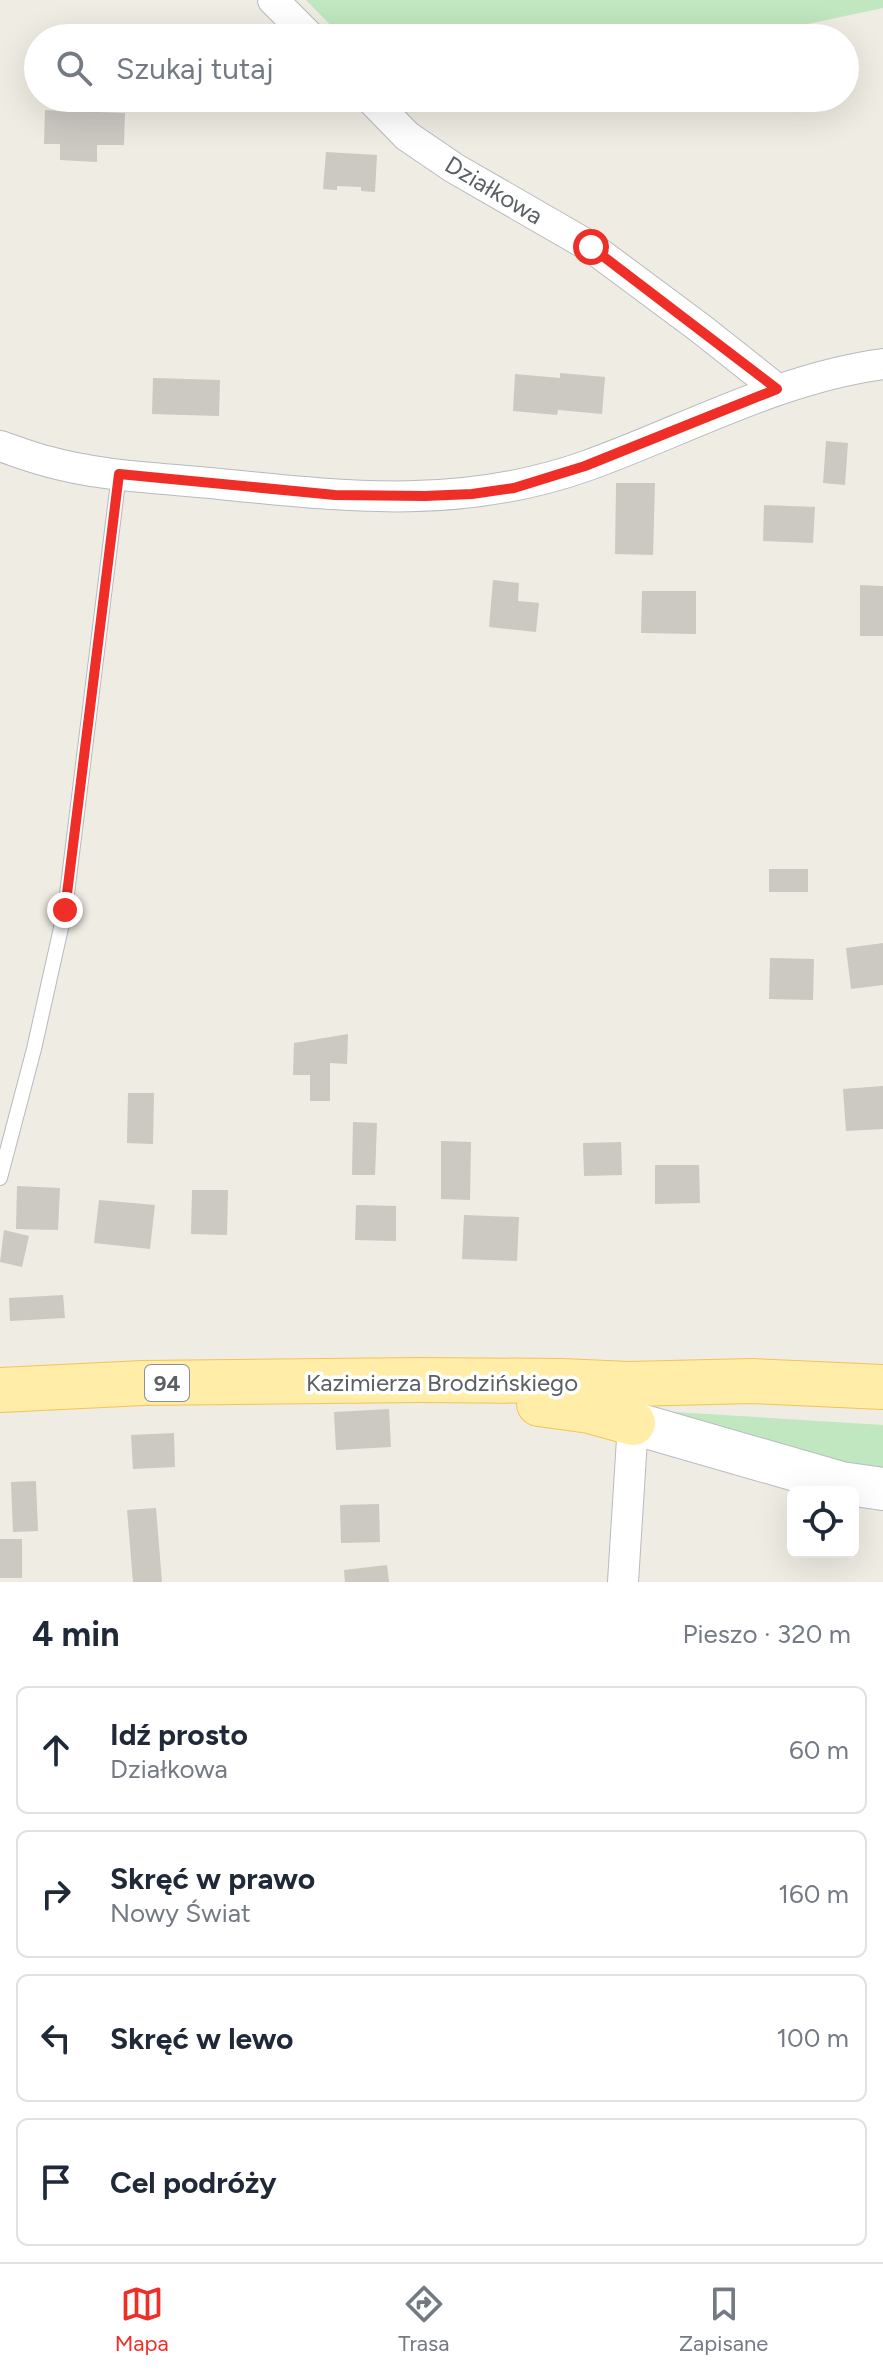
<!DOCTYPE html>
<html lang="pl">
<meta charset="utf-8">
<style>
body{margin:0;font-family:Figtree,sans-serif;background:#f6f6f7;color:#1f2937}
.controls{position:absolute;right:24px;bottom:24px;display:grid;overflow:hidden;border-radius:12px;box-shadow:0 8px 32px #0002}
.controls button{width:72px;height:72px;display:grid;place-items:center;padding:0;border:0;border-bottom:2px solid #e0e1e3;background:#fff;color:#1f2937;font:40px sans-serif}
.stop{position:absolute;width:24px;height:24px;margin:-18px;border:6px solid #f02e28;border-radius:50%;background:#fff}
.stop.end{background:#f02e28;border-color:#fff;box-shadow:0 2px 8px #0008}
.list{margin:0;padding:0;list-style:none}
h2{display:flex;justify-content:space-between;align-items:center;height:104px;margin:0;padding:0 32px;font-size:34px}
h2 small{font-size:26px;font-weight:400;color:#747a83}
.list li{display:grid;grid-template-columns:52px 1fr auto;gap:24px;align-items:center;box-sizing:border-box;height:128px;margin:0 16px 16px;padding:0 16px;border:2px solid #e0e1e3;border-radius:12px}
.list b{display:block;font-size:30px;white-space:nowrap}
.list p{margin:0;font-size:26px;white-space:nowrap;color:#747a83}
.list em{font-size:26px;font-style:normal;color:#747a83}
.icon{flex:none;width:44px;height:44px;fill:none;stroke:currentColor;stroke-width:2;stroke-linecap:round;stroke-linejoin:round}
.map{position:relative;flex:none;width:883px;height:1582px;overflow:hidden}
.search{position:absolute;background:#fff;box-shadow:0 8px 32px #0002;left:24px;right:24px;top:24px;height:88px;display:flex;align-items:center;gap:20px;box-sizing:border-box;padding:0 28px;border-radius:44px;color:#747a83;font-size:30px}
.sheet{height:680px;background:#fff}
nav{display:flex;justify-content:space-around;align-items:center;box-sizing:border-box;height:112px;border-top:2px solid #e0e1e3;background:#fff;font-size:22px;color:#747a83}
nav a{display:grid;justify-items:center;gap:4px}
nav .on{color:#f02e28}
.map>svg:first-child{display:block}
.green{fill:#c0e7bf}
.building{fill:#ccc8c2}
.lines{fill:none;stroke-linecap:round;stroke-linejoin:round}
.service-casing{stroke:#b6babe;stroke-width:16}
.minor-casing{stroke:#b6babe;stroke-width:32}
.secondary-casing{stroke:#b7bbc0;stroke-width:44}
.primary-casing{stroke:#f7c254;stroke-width:46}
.service{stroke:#fff;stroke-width:14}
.minor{stroke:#fff;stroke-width:30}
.secondary{stroke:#fff;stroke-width:42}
.primary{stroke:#ffeda8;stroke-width:44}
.route{stroke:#f02e28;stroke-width:10}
.labels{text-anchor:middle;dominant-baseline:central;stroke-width:7;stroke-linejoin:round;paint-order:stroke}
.shield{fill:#fff;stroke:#8c9092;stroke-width:2}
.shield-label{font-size:22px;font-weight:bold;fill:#5b6064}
.street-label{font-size:24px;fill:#5b6064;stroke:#fff}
</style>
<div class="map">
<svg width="883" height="1582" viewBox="0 0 883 1582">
<rect width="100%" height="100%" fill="#efece3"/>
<g class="green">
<polygon points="306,0 883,0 883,8 742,38 343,38"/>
<polygon points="610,1408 883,1425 883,1471"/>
</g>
<g class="building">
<polygon points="62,98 99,98 98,112 125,113 124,145 97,145 97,162 60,160 60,144 44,144 45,110 61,111"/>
<polygon points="326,152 377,155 375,192 361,191 361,187 337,186 337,190 323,189"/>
<polygon points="560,373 605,377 602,414 558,410 557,415 513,411 515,374 560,378"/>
<polygon points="153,378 220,380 219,416 152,414"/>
<polygon points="826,441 848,443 845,485 823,483"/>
<polygon points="616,483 655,483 653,555 615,554"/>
<polygon points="764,505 815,507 813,543 763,541"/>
<polygon points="493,580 519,583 518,601 539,603 536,632 489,627"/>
<polygon points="860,585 883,586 883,636 860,636"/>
<polygon points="642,591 696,591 696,634 641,633"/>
<rect x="769" y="869" width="39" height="23"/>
<polygon points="883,943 883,985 851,989 846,948"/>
<polygon points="770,958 814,959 813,1000 769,999"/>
<polygon points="348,1034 347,1064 330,1063 330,1101 310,1101 310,1075 293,1075 294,1043"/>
<polygon points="883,1086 883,1129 846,1131 843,1089"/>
<polygon points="128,1093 154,1093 153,1144 127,1143"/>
<polygon points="353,1122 377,1123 375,1175 352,1175"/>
<polygon points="441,1141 471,1142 470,1200 441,1199"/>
<polygon points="621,1142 622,1175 584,1176 583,1143"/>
<polygon points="655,1165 699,1165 700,1203 655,1204"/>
<polygon points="17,1186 60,1188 58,1230 16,1229"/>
<polygon points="192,1190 228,1190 227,1235 191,1234"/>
<polygon points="99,1200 155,1205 150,1249 94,1243"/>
<polygon points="356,1205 396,1206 396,1241 355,1240"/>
<polygon points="464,1215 519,1217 517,1261 462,1259"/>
<polygon points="4,1230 29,1236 22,1267 0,1262"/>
<polygon points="63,1295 65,1318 10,1321 9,1298"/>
<polygon points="389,1409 391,1447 336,1450 334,1412"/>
<polygon points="174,1433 175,1467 133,1469 131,1435"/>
<polygon points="36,1481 38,1531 13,1532 11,1482"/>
<polygon points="379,1504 380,1542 341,1543 340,1505"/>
<polygon points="156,1508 162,1582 133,1582 127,1510"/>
<rect x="0" y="1539" width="22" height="39"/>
<polygon points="387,1565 389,1582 345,1582 344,1570"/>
</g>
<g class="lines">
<defs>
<polyline id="service" points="0,1178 34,1049 65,910 119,474"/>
<g id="minor">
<polyline points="273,0 311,38"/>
<polyline points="370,98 407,136 454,168 591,247 700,328 777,389"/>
<path d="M0 446C15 451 30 457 46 461 102 477 163 478 220 484 348 497 461 510 586 466 684 431 778 378 883 364"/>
<polyline points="623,1582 633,1423"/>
</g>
<polyline id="secondary" points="633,1423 841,1483 883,1489"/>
<g id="primary">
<polyline points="0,1390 143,1383 420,1380 561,1381 629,1384 752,1381 883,1387"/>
<polyline points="539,1404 590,1411 633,1423"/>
</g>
</defs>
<use href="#service" class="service-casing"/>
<use href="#minor" class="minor-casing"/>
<use href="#secondary" class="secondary-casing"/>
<use href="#primary" class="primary-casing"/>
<use href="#service" class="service"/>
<use href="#minor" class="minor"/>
<use href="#secondary" class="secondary"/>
<use href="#primary" class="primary"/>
</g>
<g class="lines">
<polyline class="route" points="65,910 119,474 335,495 425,496 472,494 514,488 585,466 777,389 591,247"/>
</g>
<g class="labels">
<rect class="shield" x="145" y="1365" width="44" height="36" rx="6"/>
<g class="shield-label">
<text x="167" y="1383">94</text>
</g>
<g class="street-label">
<text transform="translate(494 190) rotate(31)">Działkowa</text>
<text x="442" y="1382">Kazimierza Brodzińskiego</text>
</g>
</g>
</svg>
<div class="controls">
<button><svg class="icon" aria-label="locate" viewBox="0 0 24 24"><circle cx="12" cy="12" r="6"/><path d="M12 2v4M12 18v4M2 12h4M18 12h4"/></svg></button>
</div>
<div class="stop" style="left:591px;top:247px"></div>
<div class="stop end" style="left:65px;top:910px"></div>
<div class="search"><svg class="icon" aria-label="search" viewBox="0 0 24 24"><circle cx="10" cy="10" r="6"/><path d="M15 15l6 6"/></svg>Szukaj tutaj</div>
</div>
<section class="sheet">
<h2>4 min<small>Pieszo · 320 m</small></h2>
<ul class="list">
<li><svg class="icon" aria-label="ahead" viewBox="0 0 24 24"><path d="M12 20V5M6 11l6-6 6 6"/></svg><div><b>Idź prosto</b><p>Działkowa</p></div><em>60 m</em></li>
<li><svg class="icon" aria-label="right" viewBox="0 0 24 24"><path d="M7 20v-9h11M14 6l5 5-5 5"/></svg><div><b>Skręć w prawo</b><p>Nowy Świat</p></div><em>160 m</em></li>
<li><svg class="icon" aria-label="left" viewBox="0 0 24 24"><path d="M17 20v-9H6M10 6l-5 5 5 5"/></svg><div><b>Skręć w lewo</b></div><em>100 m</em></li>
<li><svg class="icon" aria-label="arrive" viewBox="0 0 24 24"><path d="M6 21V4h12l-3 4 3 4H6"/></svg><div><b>Cel podróży</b></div></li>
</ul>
</section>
<nav>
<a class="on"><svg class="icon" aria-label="map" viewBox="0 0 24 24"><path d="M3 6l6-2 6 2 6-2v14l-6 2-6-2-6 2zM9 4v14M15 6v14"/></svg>Mapa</a>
<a><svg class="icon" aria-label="directions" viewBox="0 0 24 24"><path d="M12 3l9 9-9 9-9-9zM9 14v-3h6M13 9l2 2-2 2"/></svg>Trasa</a>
<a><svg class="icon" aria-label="saved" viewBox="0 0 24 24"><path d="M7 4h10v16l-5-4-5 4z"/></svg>Zapisane</a>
</nav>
